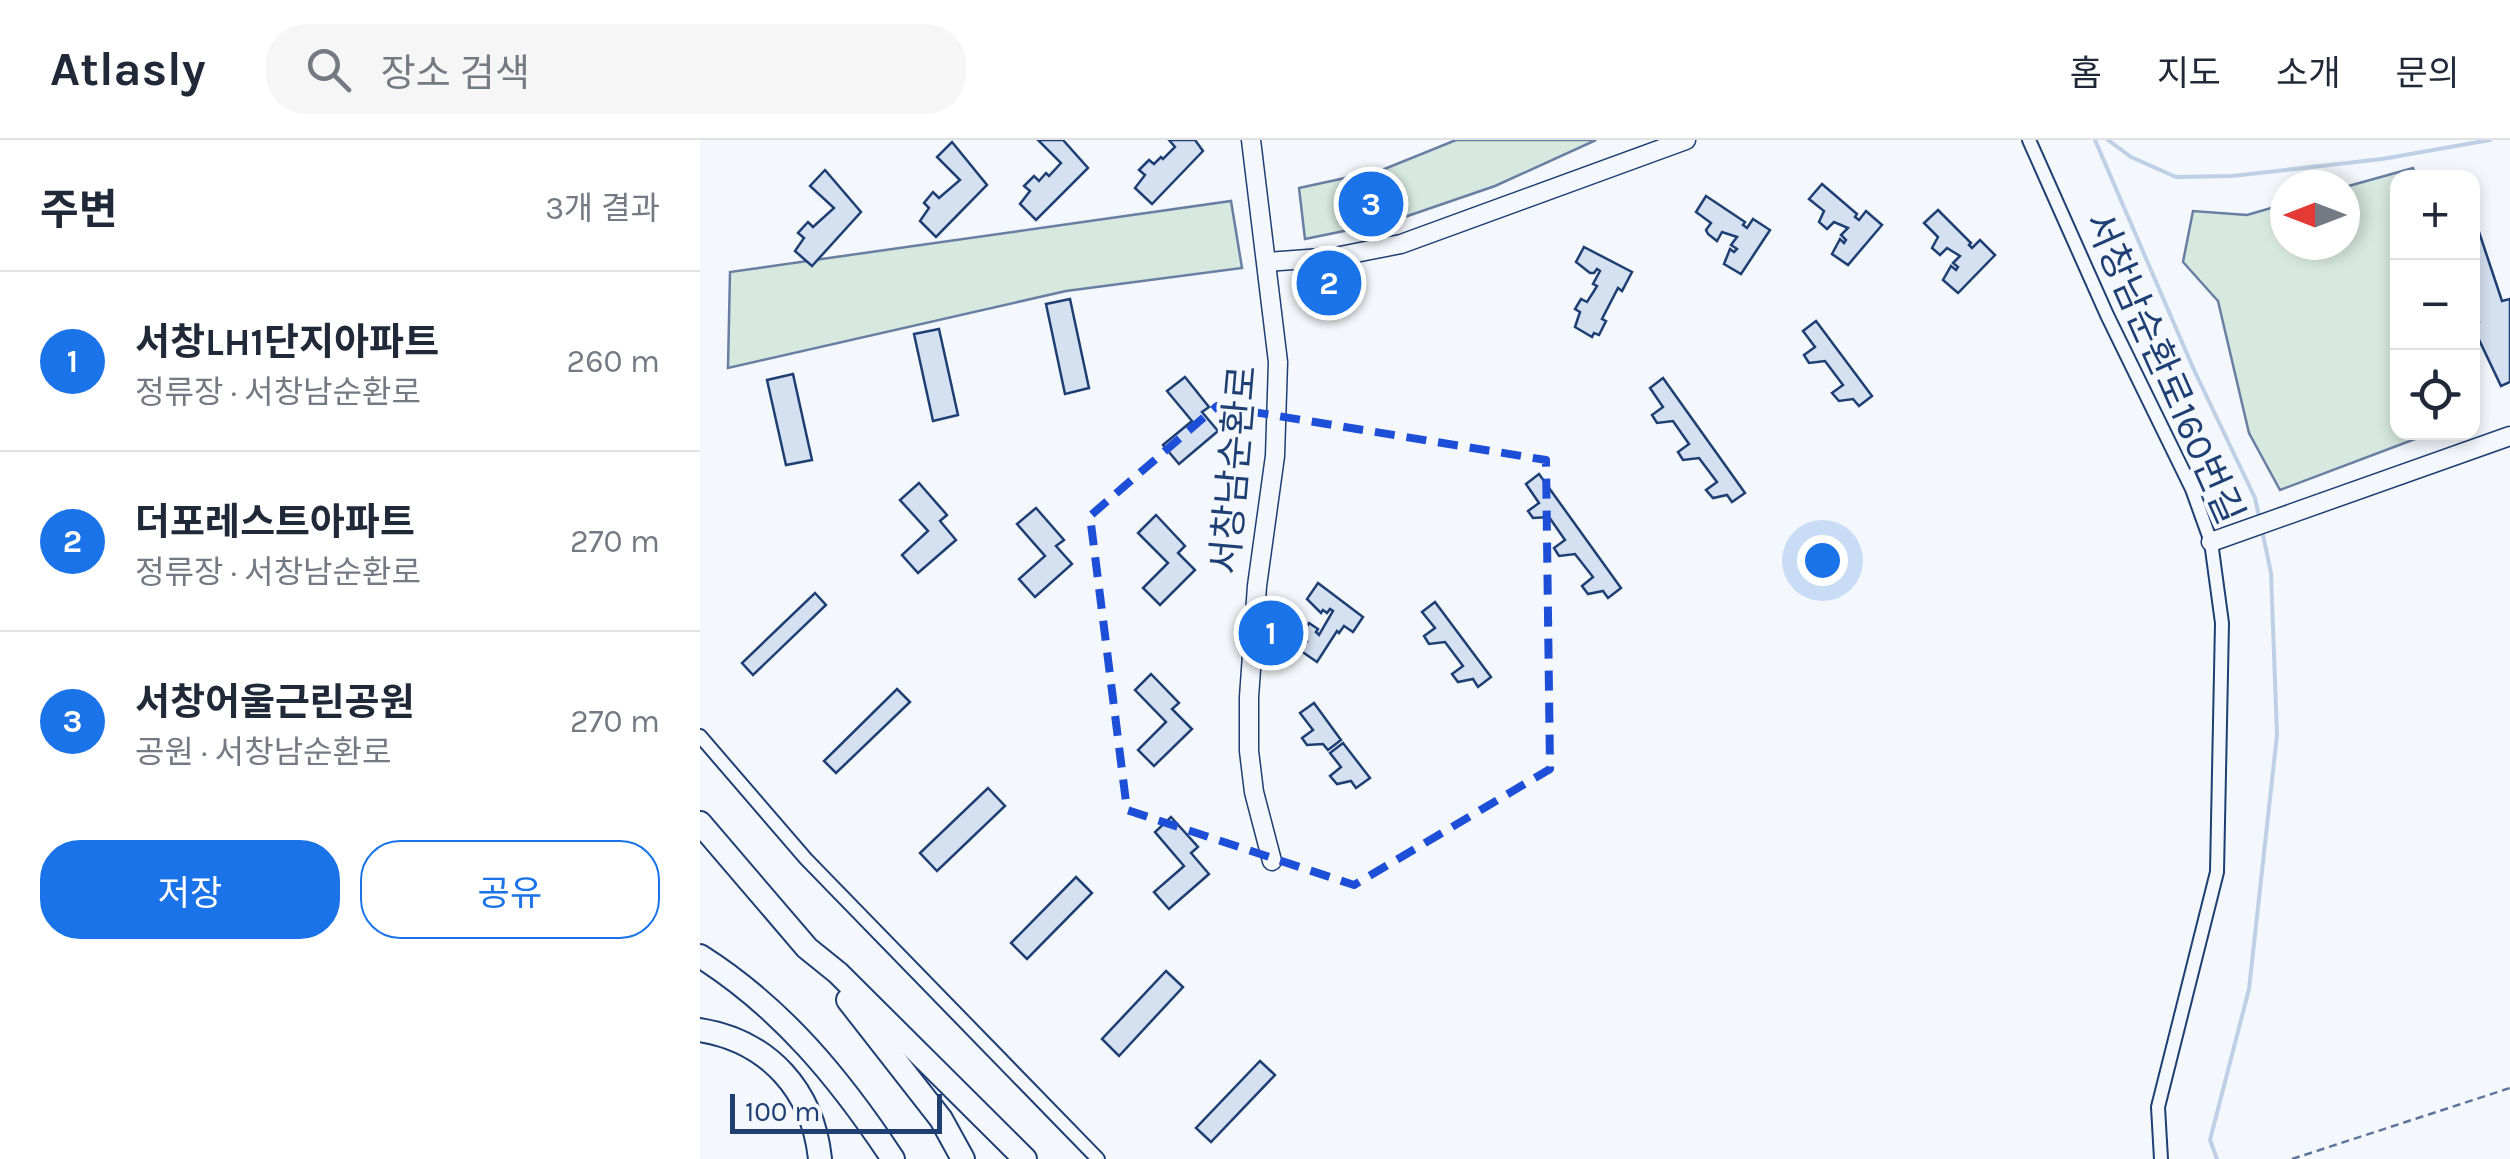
<!DOCTYPE html>
<html lang="ko">
<meta charset="utf-8">
<style>
body{margin:0;font-family:Karla,"Noto Sans KR",sans-serif;background:#f6f6f7;color:#1f2937}
.controls{position:absolute;right:30px;top:30px;display:grid;overflow:hidden;border-radius:20px;box-shadow:0 5px 15px #0003}
.controls button{width:90px;height:90px;display:grid;place-items:center;padding:0;border:0;border-bottom:2px solid #e0e1e3;background:#fff;color:#1f2937;font:50px sans-serif}
.compass{position:absolute;left:1570px;top:30px;width:90px;height:90px;border-radius:50%;background:#fff;box-shadow:0 5px 15px #0003;rotate:270deg}
.scale{position:absolute;left:30px;bottom:25px;width:212px;box-sizing:border-box;padding-left:10px;border:5px solid #1d3f73;border-top:0;font-size:28px;line-height:35px;white-space:nowrap;color:#1d3f73;-webkit-text-stroke:8px #f4f7fb;paint-order:stroke}
.you{position:absolute;left:1122px;top:420px;width:35px;height:35px;margin:-25px;border:8px solid #fff;border-radius:50%;background:#1a73e8;box-shadow:0 0 0 15px #1a73e833}
.badge{display:grid;place-items:center;width:65px;height:65px;border-radius:50%;background:#1a73e8;color:#fff;font-size:32px;font-weight:700}
.pin{position:absolute;translate:-50% -50%;border:5px solid #fff;box-shadow:0 2px 10px #0006}
.list{margin:0;padding:0;list-style:none}
h2{display:flex;justify-content:space-between;align-items:center;height:130px;margin:0;padding:0 40px;font-size:42px}
h2 small{font-size:32px;font-weight:400;color:#747a83}
.list li{display:grid;grid-template-columns:65px 1fr auto;gap:30px;align-items:center;box-sizing:border-box;height:180px;padding:0 40px;border-top:2px solid #e0e1e3}
.list b{display:block;font-size:38px;white-space:nowrap}
.list p{margin:0;font-size:32px;white-space:nowrap;color:#747a83}
.list em{font-size:32px;font-style:normal;color:#747a83}
.actions{display:flex;gap:20px;padding:30px 40px}
.actions a{flex:1;padding:22px 0;border:2px solid #1a73e8;border-radius:40px;text-align:center;font-size:35px;color:#1a73e8}
.actions .main{background:#1a73e8;color:#fff}
.icon{flex:none;width:55px;height:55px;fill:none;stroke:currentColor;stroke-width:2;stroke-linecap:round;stroke-linejoin:round}
.map{position:relative;flex:none;width:1810px;height:1019px;overflow:hidden}
header{display:flex;align-items:center;gap:60px;box-sizing:border-box;height:140px;padding:0 50px;background:#fff;border-bottom:2px solid #e0e1e3}
header strong{font-size:48px}
nav{display:flex;gap:55px;margin-inline-start:auto;font-size:35px}
.search{width:700px;height:90px;background:#f6f6f7;display:flex;align-items:center;gap:25px;box-sizing:border-box;padding:0 35px;border-radius:40px;color:#747a83;font-size:38px}
main{display:flex}
aside{flex:1;background:#fff}
.map>svg:first-child{display:block}
.green{fill:#d7e8df;stroke:#687fa3;stroke-width:2.5}
.lines{fill:none;stroke-linecap:round;stroke-linejoin:round}
.stream{stroke:#bed0e5;stroke-width:4}
.building{fill:#d5e0f0;stroke:#1d3f73;stroke-width:2.5}
.street-casing{stroke:#1d3f73;stroke-width:16}
.secondary-casing{stroke:#1d3f73;stroke-width:21}
.highway-casing{stroke:#1d3f73;stroke-width:26}
.path{stroke:#5e769c;stroke-width:2.5;stroke-dasharray:8 5;stroke-linecap:butt}
.street{stroke:#f4f7fb;stroke-width:12}
.secondary{stroke:#f4f7fb;stroke-width:18}
.highway{stroke:#f4f7fb;stroke-width:22}
.marked{fill:none;stroke:#1d4ed8;stroke-width:8;stroke-dasharray:20 12;stroke-linejoin:round}
.labels{text-anchor:middle;dominant-baseline:central;stroke-width:8;stroke-linejoin:round;paint-order:stroke}
.street-label{font-size:38px;fill:#1d3f73;stroke:#f4f7fb}
</style>
<header>
<strong>Atlasly</strong>
<div class="search"><svg class="icon" aria-label="search" viewBox="0 0 24 24"><circle cx="10" cy="10" r="6"/><path d="M15 15l6 6"/></svg>장소 검색</div>
<nav><a>홈</a><a>지도</a><a>소개</a><a>문의</a></nav>
</header>
<main>
<aside>
<h2>주변<small>3개 결과</small></h2>
<ul class="list">
<li><span class="badge">1</span><div><b>서창LH1단지아파트</b><p>정류장 · 서창남순환로</p></div><em>260 m</em></li>
<li><span class="badge">2</span><div><b>더포레스트아파트</b><p>정류장 · 서창남순환로</p></div><em>270 m</em></li>
<li><span class="badge">3</span><div><b>서창어울근린공원</b><p>공원 · 서창남순환로</p></div><em>270 m</em></li>
</ul>
<div class="actions"><a class="main">저장</a><a>공유</a></div>
</aside>
<div class="map">
<svg width="1810" height="1019" viewBox="0 0 1810 1019">
<rect width="100%" height="100%" fill="#f4f7fb"/>
<g class="green">
<polygon points="756,0 896,0 795,46 693,81 605,99 599,48 682,30"/>
<polygon points="1713,28 1716,37 1698,38 1698,292 1731,293 1580,350 1549,293 1518,161 1483,122 1493,71 1547,75 1585,64 1585,105 1645,105 1645,47"/>
<polygon points="531,61 542,128 366,151 28,228 30,132"/>
</g>
<g class="lines">
<g class="stream">
<polyline points="1395,0 1494,230 1555,358 1560,381"/>
<polyline points="1408,0 1431,17 1476,37 1532,36 1682,19 1790,0"/>
<polyline points="1517,1019 1510,1000 1549,849 1577,595 1571,433 1562,390"/>
</g>
</g>
<g class="building">
<polygon points="338,0 363,0 388,28 336,80 320,64 330,51 324,46 334,36 339,41 346,33 349,36 361,23"/>
<polygon points="469,0 495,0 503,11 452,64 435,48 445,35 439,30 449,20 454,24 461,17 463,19 475,7"/>
<polygon points="252,2 287,45 236,97 220,81 229,68 224,63 233,52 239,58 260,40 237,17"/>
<polygon points="125,30 161,72 112,126 95,111 104,98 98,93 108,82 113,87 134,68 110,46"/>
<polygon points="1122,44 1157,74 1155,77 1159,80 1166,71 1182,85 1148,125 1132,114 1140,99 1144,103 1146,100 1141,95 1148,88 1134,82 1127,89 1119,82 1124,71 1109,59"/>
<polygon points="1006,56 1045,82 1043,85 1047,88 1053,79 1070,90 1041,134 1024,124 1030,109 1034,112 1037,109 1031,105 1037,97 1022,92 1017,101 1008,94 1006,90 1011,83 996,72"/>
<polygon points="1238,70 1271,103 1269,105 1272,108 1280,100 1295,115 1258,153 1243,140 1251,126 1256,130 1258,127 1253,123 1260,116 1247,108 1240,115 1232,108 1238,97 1224,83"/>
<polygon points="1772,71 1802,161 1810,159 1810,242 1801,246 1773,187 1779,182 1778,174 1772,175"/>
<polygon points="884,107 932,132 922,151 918,148 902,179 906,181 899,195 894,193 892,197 875,187 880,172 875,169 881,159 887,162 894,151 897,146 893,144 900,131 897,129 894,133 890,133 876,122"/>
<polygon points="370,159 389,248 365,254 346,164"/>
<polygon points="1116,181 1172,256 1159,266 1153,259 1139,261 1132,253 1143,245 1125,221 1109,223 1104,215 1115,207 1103,191"/>
<polygon points="239,189 258,275 233,281 214,194"/>
<polygon points="93,234 112,320 86,325 67,240"/>
<polygon points="485,237 509,267 502,272 518,291 479,324 463,305 492,281 467,251"/>
<polygon points="963,238 1045,353 1032,362 1027,355 1013,358 1006,350 1017,342 999,318 983,320 978,312 989,304 973,281 957,283 952,275 963,267 950,248"/>
<polygon points="839,334 921,448 908,458 903,451 888,454 882,446 893,437 875,414 859,416 854,408 865,400 849,377 833,378 828,371 839,363 826,344"/>
<polygon points="219,343 247,375 240,381 256,400 218,433 202,415 228,391 200,360"/>
<polygon points="336,368 364,400 356,406 372,424 335,457 319,439 345,416 317,384"/>
<polygon points="456,375 485,406 478,413 495,430 460,465 443,448 468,423 438,393"/>
<polygon points="618,443 663,477 653,492 644,486 639,493 637,491 617,522 601,511 607,501 603,493 609,483 618,489 616,492 619,495 633,471 630,469 627,473 623,470 621,473 607,459"/>
<polygon points="115,453 126,465 53,535 42,523"/>
<polygon points="735,462 791,537 778,547 773,539 758,542 752,534 763,526 745,502 729,504 724,496 735,488 722,472"/>
<polygon points="451,534 479,563 472,569 492,589 454,626 438,610 466,582 435,550"/>
<polygon points="197,549 210,562 136,633 124,621"/>
<polygon points="614,563 641,600 628,610 623,604 607,605 602,598 613,590 600,573"/>
<polygon points="643,603 670,638 656,648 651,641 637,644 630,636 641,627 630,613"/>
<polygon points="288,648 305,666 237,731 220,713"/>
<polygon points="471,677 498,707 491,713 509,734 469,769 454,752 484,726 455,692"/>
<polygon points="376,737 392,753 327,819 311,803"/>
<polygon points="466,831 483,847 419,916 402,899"/>
<polygon points="560,921 575,935 511,1002 496,988"/>
</g>
<g class="lines">
<defs>
<g id="street">
<polyline points="1329,0 1407,175 1492,349 1511,402 1522,483 1517,732 1458,967 1461,1019"/>
<polyline points="0,596 106,719 398,1019"/>
</g>
<g id="secondary">
<polyline points="551,0 578,222 575,316 557,446 549,557 549,611 554,652 572,721"/>
<polyline points="567,122 635,117 701,104 986,0"/>
<polyline points="1511,402 1810,296"/>
</g>
<g id="highway">
<polyline points="0,683 107,808 138,833 325,1019"/>
<path d="M0 816C82 868 140 939 193 1019"/>
<polyline points="148,860 241,979 263,1019"/>
<path d="M0 890C69 901 113 951 120 1019"/>
</g>
</defs>
<use href="#street" class="street-casing"/>
<use href="#secondary" class="secondary-casing"/>
<use href="#highway" class="highway-casing"/>
<polyline class="path" points="1592,1019 1810,948"/>
<use href="#street" class="street"/>
<use href="#secondary" class="secondary"/>
<use href="#highway" class="highway"/>
</g>
<path class="marked" d="M517 266 846 320 850 629 654 745 427 670 390 376Z"/>
<g class="labels">
<g class="street-label">
<text transform="translate(1464 228) rotate(66)">서창남순환로160번길</text>
<text transform="translate(534 330) rotate(-85)">서창남순환로</text>
</g>
</g>
</svg>
<div class="controls">
<button>+</button>
<button>−</button>
<button><svg class="icon" aria-label="locate" viewBox="0 0 24 24"><circle cx="12" cy="12" r="6"/><path d="M12 2v4M12 18v4M2 12h4M18 12h4"/></svg></button>
</div>
<svg class="compass" viewBox="-18 -18 36 36"><path d="M0-13l5 13h-10z" fill="#e53935"/><path d="M0 13l5-13h-10z" fill="#747a83"/></svg>
<div class="scale">100 m</div>
<div class="you"></div>
<div class="pin badge" style="left:571px;top:493px">1</div>
<div class="pin badge" style="left:629px;top:143px">2</div>
<div class="pin badge" style="left:671px;top:64px">3</div>
</div>
</main>
